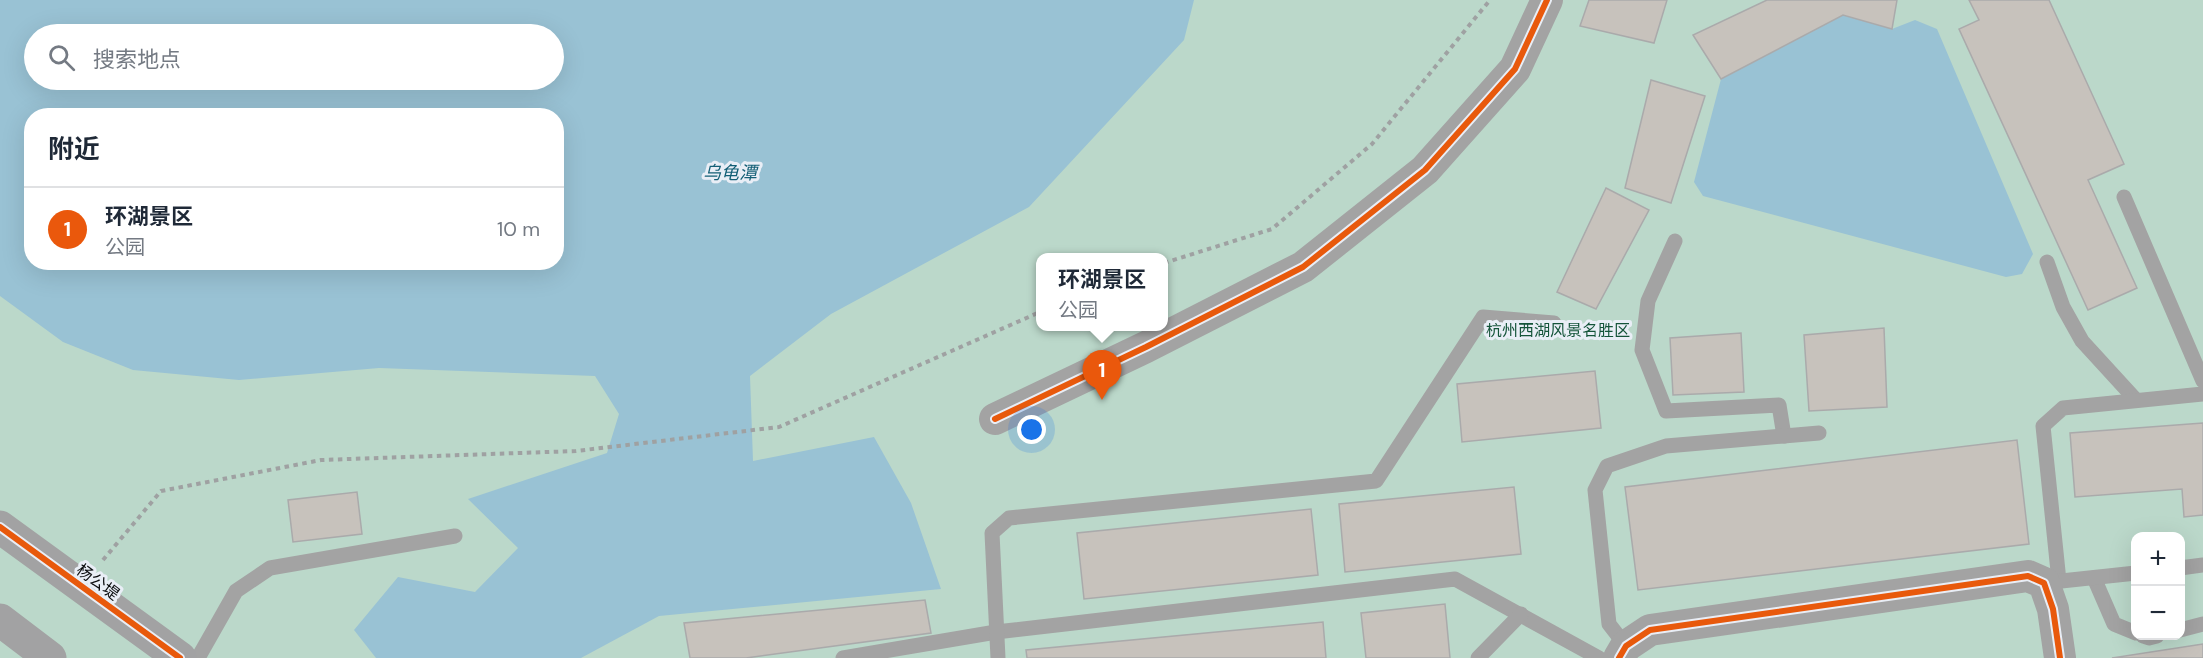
<!DOCTYPE html>
<html lang="zh">
<meta charset="utf-8">
<style>
body{margin:0;font-family:"DM Sans","Noto Sans SC",sans-serif;background:#f6f6f7;color:#1f2937}
.controls{position:absolute;right:18px;bottom:18px;display:grid;overflow:hidden;border-radius:12px;box-shadow:0 6px 24px #0002}
.controls button{width:54px;height:54px;display:grid;place-items:center;padding:0;border:0;border-bottom:2px solid #e0e1e3;background:#fff;color:#1f2937;font:30px sans-serif}
.you{position:absolute;left:1032px;top:430px;width:21px;height:21px;margin:-15px;border:4px solid #fff;border-radius:50%;background:#1a73e8;box-shadow:0 0 0 9px #1a73e833}
.badge{display:grid;place-items:center;width:39px;height:39px;border-radius:50%;background:#ea580c;color:#fff;font-size:20px;font-weight:700}
.pin{position:absolute;translate:-50% -50px;filter:drop-shadow(0 2px 3px #0008)}
.pin::after{content:'';position:absolute;top:32px;width:21px;height:18px;background:inherit;clip-path:polygon(0 0,100% 0,50% 100%)}
.popup{position:absolute;left:1036px;top:253px;width:132px;height:78px;box-sizing:border-box;display:grid;place-content:center;border-radius:12px;background:#fff;filter:drop-shadow(0 2px 4px #0005);font-size:20px;white-space:nowrap;color:#747a83}
.popup b{font-size:22px;color:#1f2937}
.popup::after{content:'';position:absolute;left:50%;top:100%;margin-left:-12px;border:12px solid transparent;border-top-color:#fff}
.list{margin:0;padding:0;list-style:none}
h2{display:flex;justify-content:space-between;align-items:center;height:78px;margin:0;padding:0 24px;font-size:26px}
h2 small{font-size:20px;font-weight:400;color:#747a83}
.list li{display:grid;grid-template-columns:39px 1fr auto;gap:18px;align-items:center;box-sizing:border-box;height:84px;padding:0 24px;border-top:2px solid #e0e1e3}
.list b{display:block;font-size:22px;white-space:nowrap}
.list p{margin:0;font-size:20px;white-space:nowrap;color:#747a83}
.list em{font-size:20px;font-style:normal;color:#747a83}
.icon{flex:none;width:33px;height:33px;fill:none;stroke:currentColor;stroke-width:2;stroke-linecap:round;stroke-linejoin:round}
.map{position:relative;flex:none;width:2203px;height:658px;overflow:hidden}
.search{position:absolute;background:#fff;box-shadow:0 6px 24px #0002;left:24px;top:24px;width:540px;height:66px;display:flex;align-items:center;gap:15px;box-sizing:border-box;padding:0 21px;border-radius:33px;color:#747a83;font-size:22px}
.panel{position:absolute;background:#fff;box-shadow:0 6px 24px #0002;left:24px;top:108px;width:540px;height:162px;border-radius:24px}
.map>svg:first-child{display:block}
.green{fill:#bbd8ca;fill-rule:evenodd}
.water{fill:#99c2d4;fill-rule:evenodd}
.building{fill:#c7c2bc;stroke:#aaaaab;stroke-width:1.5}
.lines{fill:none;stroke-linecap:round;stroke-linejoin:round}
.path{stroke:#9fa1a2;stroke-width:4;stroke-dasharray:4.5 4.5;stroke-linecap:butt}
.lane{stroke:#a3a3a3;stroke-width:15}
.street{stroke:#a3a3a3;stroke-width:32}
.secondary{stroke:#a2a2a3;stroke-width:33}
.cycleway-casing{stroke:#e9eef6;stroke-width:10}
.cycleway{stroke:#e8590c;stroke-width:6}
.labels{text-anchor:middle;dominant-baseline:central;stroke-width:6;stroke-linejoin:round;paint-order:stroke}
.park-label{font-size:16px;fill:#145439;stroke:#e9eef6}
.street-label{font-size:16px;fill:#0a0c0e;stroke:#e9eef6}
.water-label{font-size:18px;font-style:italic;fill:#135f76;stroke:#e9eef6}
</style>
<div class="map">
<svg width="2203" height="658" viewBox="0 0 2203 658">
<rect width="100%" height="100%" fill="#dfe2e6"/>
<path class="green" d="M0 0H2203V658H0ZM34 34H554V80H34ZM32 116H556V262H32ZM1040 258H1164V326H1040ZM2136 536H2180V636H2136Z"/>
<g class="water">
<path d="M0 0H1194L1184 40 1029 207 831 314 750 376 753 461 874 437 911 503 941 589 659 616 581 658H376L354 630 398 577 475 592 518 548 468 499 607 453 619 414 595 376 379 368 239 380 133 370 63 342 0 296ZM34 34H554V80H34ZM32 116H556V262H32Z"/>
<polygon points="1843,15 1892,29 1915,20 1937,29 2033,254 2022,274 2006,277 1703,196 1694,182 1721,79"/>
</g>
<g class="building">
<polygon points="1589,0 1667,0 1654,43 1580,26"/>
<polygon points="1767,0 1897,0 1892,29 1843,15 1721,79 1693,35"/>
<polygon points="1969,0 2049,0 2124,164 2088,180 2137,288 2088,310 1959,29 1979,20"/>
<polygon points="1651,80 1705,96 1671,203 1625,188"/>
<polygon points="1606,188 1649,210 1596,309 1557,292"/>
<polygon points="1884,328 1887,407 1809,411 1804,335"/>
<polygon points="1741,333 1744,392 1673,395 1670,338"/>
<polygon points="1595,371 1601,428 1462,442 1457,384"/>
<polygon points="2203,423 2203,515 2184,517 2182,489 2075,497 2070,433"/>
<polygon points="2017,440 2029,544 1638,590 1625,487"/>
<polygon points="1514,487 1521,554 1345,572 1339,504"/>
<polygon points="357,492 362,534 293,542 288,500"/>
<polygon points="1311,509 1318,575 1084,599 1077,533"/>
<polygon points="925,600 931,633 746,658 690,658 684,623"/>
<polygon points="1445,604 1450,658 1366,658 1361,613"/>
<polygon points="1323,622 1326,658 1027,658 1026,650"/>
<polygon points="2203,644 2203,658 2112,658"/>
</g>
<g class="lines">
<g class="path">
<polyline points="1164,263 1272,229 1372,144 1490,0"/>
<polyline points="103,560 161,491 321,460 576,451 779,427 1040,312"/>
</g>
<g class="lane">
<polyline points="2124,197 2203,381"/>
<polyline points="1675,241 1648,301 1642,350 1666,411 1779,405 1784,436"/>
<polyline points="2047,262 2063,307 2082,341 2136,400"/>
<polyline points="2180,568 2203,565"/>
<polyline points="2094,578 2114,624 2136,633"/>
<polyline points="2059,581 2043,426 2063,408 2203,394"/>
<polyline points="2052,582 2136,573"/>
<polyline points="2180,630 2203,624"/>
<polyline points="2143,636 2149,638 2157,636"/>
<polyline points="1626,646 1609,624 1595,490 1607,466 1666,446 1819,433"/>
<polyline points="198,658 236,591 270,568 455,536"/>
<polyline points="843,658 996,632 1455,579 1599,658"/>
<polyline points="998,658 992,533 1009,518 1376,481 1483,317 1554,323"/>
<polyline points="1478,658 1521,614"/>
</g>
<g class="street">
<polyline points="995,419 1146,347 1303,267 1425,170 1515,69 1547,0"/>
<polyline points="1619,658 1626,646 1650,630 2028,576 2044,583 2053,609 2060,658"/>
</g>
<g class="secondary">
<polyline points="0,527 180,658"/>
<polyline points="0,620 50,658"/>
</g>
<defs>
<g id="cycleway">
<polyline points="995,419 1146,347 1303,267 1425,170 1515,69 1547,0"/>
<polyline points="0,527 180,658"/>
<polyline points="1619,658 1626,646 1650,630 2028,576 2044,583 2053,609 2060,658"/>
</g>
</defs>
<use href="#cycleway" class="cycleway-casing"/>
<use href="#cycleway" class="cycleway"/>
</g>
<g class="labels">
<g class="park-label">
<text x="1558" y="330">杭州西湖风景名胜区</text>
</g>
<g class="street-label">
<text transform="translate(98 582) rotate(36)">杨公堤</text>
</g>
<g class="water-label">
<text x="730" y="173">乌龟潭</text>
</g>
</g>
</svg>
<div class="controls">
<button>+</button>
<button>−</button>
</div>
<div class="you"></div>
<div class="pin badge" style="left:1102px;top:400px">1</div>
<div class="popup"><b>环湖景区</b>公园</div>
<div class="search"><svg class="icon" aria-label="search" viewBox="0 0 24 24"><circle cx="10" cy="10" r="6"/><path d="M15 15l6 6"/></svg>搜索地点</div>
<section class="panel">
<h2>附近<small></small></h2>
<ul class="list">
<li><span class="badge">1</span><div><b>环湖景区</b><p>公园</p></div><em>10 m</em></li>
</ul>
</section>
</div>
